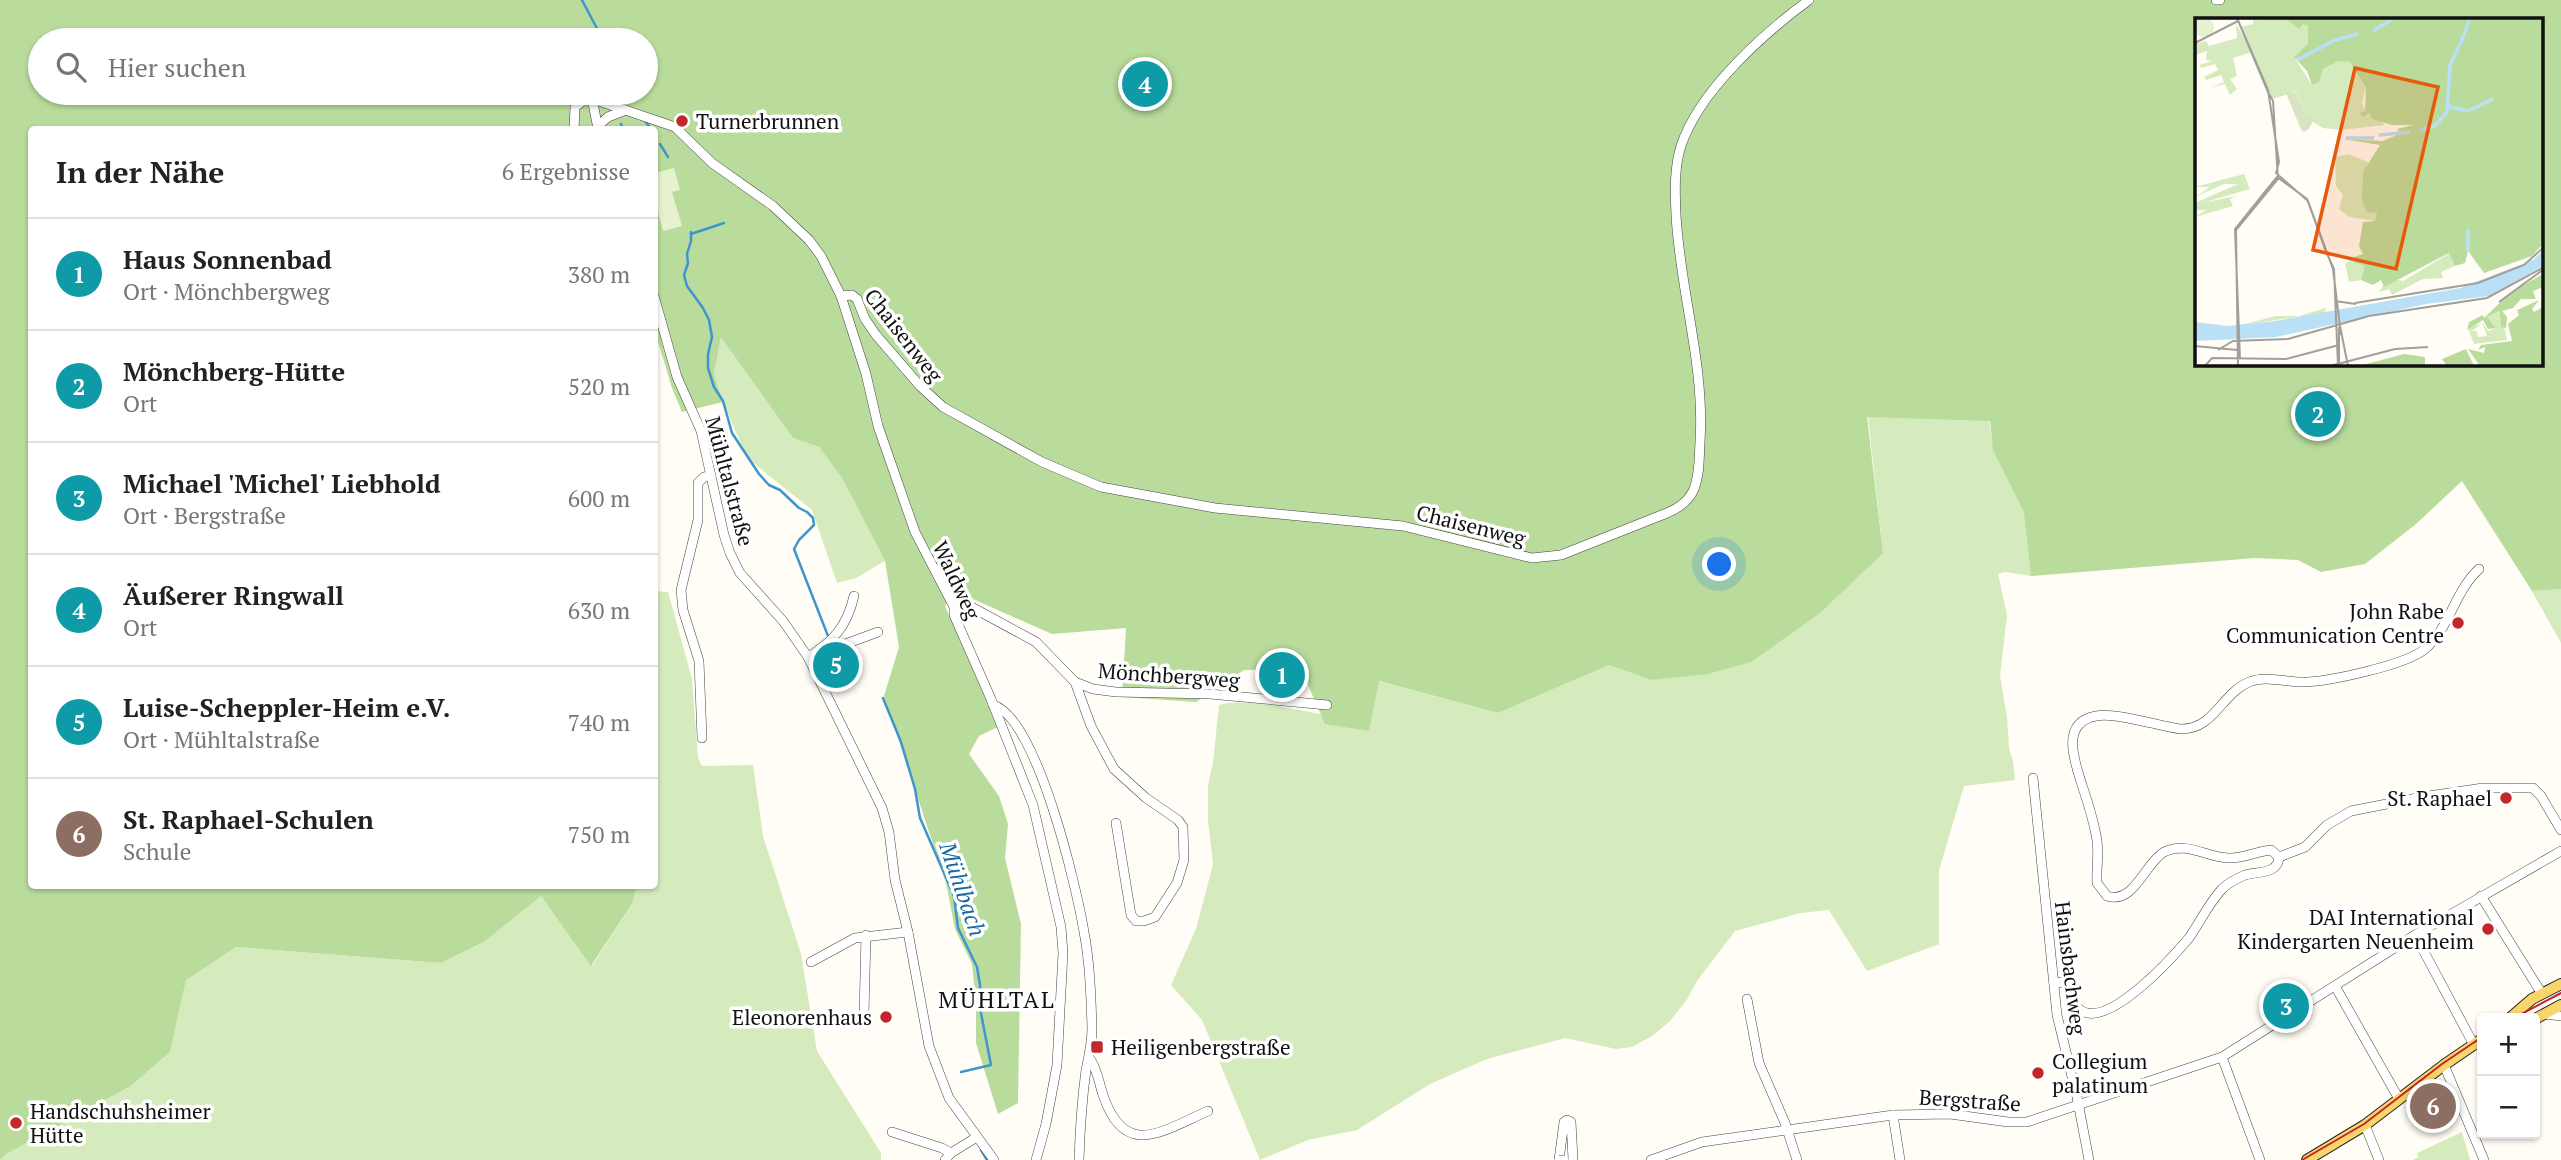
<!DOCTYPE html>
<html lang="de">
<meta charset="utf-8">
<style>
body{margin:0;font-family:"PT Serif",serif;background:#f6f6f6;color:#222}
.controls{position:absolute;right:21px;bottom:21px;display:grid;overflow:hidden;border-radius:7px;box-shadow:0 2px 5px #0004}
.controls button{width:63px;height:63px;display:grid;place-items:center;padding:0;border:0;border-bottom:2px solid #e0e0e0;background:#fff;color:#222;font:35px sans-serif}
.you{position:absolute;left:1720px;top:565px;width:24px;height:24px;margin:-18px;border:5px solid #fff;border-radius:50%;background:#1a73e8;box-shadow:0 0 0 10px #1a73e833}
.badge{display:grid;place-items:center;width:46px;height:46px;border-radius:50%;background:#111827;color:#fff;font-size:23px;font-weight:700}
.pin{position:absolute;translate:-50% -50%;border:4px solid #fff;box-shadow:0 2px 7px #0006}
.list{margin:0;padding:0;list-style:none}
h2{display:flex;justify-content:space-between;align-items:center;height:91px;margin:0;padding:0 28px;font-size:30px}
h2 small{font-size:23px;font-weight:400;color:#767676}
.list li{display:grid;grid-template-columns:46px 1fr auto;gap:21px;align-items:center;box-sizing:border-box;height:112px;padding:0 28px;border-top:2px solid #e0e0e0}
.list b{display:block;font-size:26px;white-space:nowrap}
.list p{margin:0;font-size:23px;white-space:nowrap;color:#767676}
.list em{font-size:23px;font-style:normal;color:#767676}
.icon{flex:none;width:38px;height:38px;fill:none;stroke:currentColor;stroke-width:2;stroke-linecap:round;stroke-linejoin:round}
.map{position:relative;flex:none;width:2561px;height:1160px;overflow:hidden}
.search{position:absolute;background:#fff;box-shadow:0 2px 5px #0004;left:28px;top:28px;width:630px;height:77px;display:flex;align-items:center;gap:18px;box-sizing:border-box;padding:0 24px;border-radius:38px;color:#767676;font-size:26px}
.panel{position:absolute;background:#fff;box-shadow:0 2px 5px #0004;left:28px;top:126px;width:630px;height:763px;border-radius:7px}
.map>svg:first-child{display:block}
.green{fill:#d5ebbd}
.forest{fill:#b9dc9c;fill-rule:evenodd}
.pitch{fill:#e6f2cf}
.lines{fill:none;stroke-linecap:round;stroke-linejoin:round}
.stream{stroke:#3f96cf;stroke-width:2.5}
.minor-casing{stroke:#444;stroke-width:10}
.major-casing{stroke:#222;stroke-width:12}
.minor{stroke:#fff;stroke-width:9}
.major{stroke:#f9d66b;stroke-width:10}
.tram{stroke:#c4262e;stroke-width:2}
.minor-bridge-casing{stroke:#444;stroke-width:10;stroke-linecap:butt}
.minor-bridge{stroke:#fff;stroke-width:9}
.poi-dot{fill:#c4262e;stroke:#fff;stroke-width:2.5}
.labels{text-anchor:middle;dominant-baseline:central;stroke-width:7;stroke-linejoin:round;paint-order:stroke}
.poi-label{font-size:21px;fill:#111;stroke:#fff;text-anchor:start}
.street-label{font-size:21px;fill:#111;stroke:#fff}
.water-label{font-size:23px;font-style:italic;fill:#1768a6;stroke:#fff}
.neighbourhood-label{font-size:23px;letter-spacing:2px;fill:#111;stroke:#fff}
.inset-river{fill:none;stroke:#b9e0f7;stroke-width:3.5}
.inset-road{fill:none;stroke:#a09f9a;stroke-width:2}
.view{fill:#e8590c;fill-opacity:0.15;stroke:#e8590c;stroke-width:3.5}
.inset-edge{fill:none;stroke:#111;stroke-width:3.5}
</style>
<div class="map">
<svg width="2561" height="1160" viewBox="0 0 2561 1160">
<rect width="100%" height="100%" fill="#fffdf5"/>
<g class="green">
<polygon points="721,336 793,438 819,447 842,478 885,561 856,578 837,583 812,510 747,458 723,402 714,374"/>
<path d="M1867 408 1988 413 1992 442 2033 517 2031 576 2005 572 1998 574 2007 615 2000 676 2007 717 2009 748 2013 761 2015 780 1964 786 1939 870V944L1867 971 1829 910 1801 913 1735 931 1697 981 1686 1001 1670 1021 1652 1036 1632 1047 1616 1049 1565 1038 1487 1059 1430 1084 1357 1130 1308 1140 1260 1160 1202 1020 1171 985 1196 929 1213 864 1208 821V785L1213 762 1219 705C1252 695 1333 718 1370 725L1378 681 1498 713 1609 665 1651 680 1883 553Z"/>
<polygon points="2561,589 2561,643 2532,591"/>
<polygon points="655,591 668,592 692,679 698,758 702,766 753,765 763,836 801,954 817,1051 881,1153 881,1160 0,1160 3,1143 64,1122 131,1086 170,1052 186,979 236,947 441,963 484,942 541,896 592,966 633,902 636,886 654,886"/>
<polygon points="2462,1132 2470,1160 2413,1160 2418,1157 2417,1153"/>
</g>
<path class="forest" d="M0 0H2561V589L2532 591 2462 481 2416 524 2365 564 2321 572 2298 560 2255 558 2031 576 2024 512 1993 450 1990 421 1867 417 1883 553 1820 613 1751 662 1708 674 1651 680 1609 665 1498 713 1379 681 1369 731 1325 724 1301 669 1244 670 1196 702 1122 697 1126 628 1052 634 957 592 950 596 945 606 998 727 979 736 969 754 999 796 1008 824 1005 858 1021 924 1018 1103 998 1114 976 1043V1002L972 964 955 929 946 883 884 696 899 647 885 561 842 478 819 447 793 438 721 337 714 374 723 402 682 412 672 388 655 332 654 130H32V886H636L633 902 591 966 541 896 484 942 441 963 236 947 186 980 170 1052 131 1086 6 1154 0 1160ZM2197 19H2542V364H2197ZM40 40H646V93H40Z"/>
<polygon class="pitch" points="674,168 680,190 672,192 682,226 663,231 655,201 655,173"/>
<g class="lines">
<g class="stream">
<polyline points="582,0 603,40"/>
<polyline points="630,93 634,101"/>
<polyline points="645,121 652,130"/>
<polyline points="621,124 623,130"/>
<polyline points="660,144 668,157"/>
<polyline points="691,232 691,241 687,254 688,263 684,275 687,286 703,308 709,320 712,337 708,354 708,368 714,387 723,401 732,433 759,474 769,485 780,490 799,508 807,512 813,518 814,525 799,540 794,549 828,636"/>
<polyline points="691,234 724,223"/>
<polyline points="883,698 901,742 915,789 920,818 954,896 958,928 977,967 980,985 980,1008 991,1065 961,1072"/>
<polyline points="981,1150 987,1160"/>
</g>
<defs>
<g id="minor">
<polyline points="2216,0 2220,0"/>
<polyline points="561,34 565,40"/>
<polyline points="591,93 598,129"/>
<polyline points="593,99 675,127 712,163 773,206 809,240 821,256 841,296 866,374 878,426 915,532 954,607 954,615 991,699 1033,805 1061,927 1063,953 1057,1065 1046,1124 1036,1160"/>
<polyline points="598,126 608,117 626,110"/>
<polyline points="574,130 575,107 583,101 594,101"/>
<polyline points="654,296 677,377 701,431 724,535 730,553 740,573 783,621 808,657 882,808 889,832 895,880 908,932 929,1046 949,1098 994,1160"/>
<path d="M841 296 852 295 857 299 865 319 876 335 920 386 943 407 1042 462 1101 487 1215 508 1403 526 1532 558 1561 555 1667 513C1679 508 1689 501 1694 489 1700 474 1699 457 1700 442 1705 365 1680 291 1676 215 1675 192 1674 168 1681 146 1699 91 1763 34 1809 0"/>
<polyline points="954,607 966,604 1036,642 1075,682 1093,689 1116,692 1210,694 1327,705"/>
<polyline points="818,651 829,650 878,632"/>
<path d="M808 657C834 641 847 626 854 596"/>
<polyline points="1075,682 1091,726 1114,769 1146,798 1178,820 1183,827 1184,860 1177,883 1155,917 1144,921 1136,921 1131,915 1116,823"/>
<path d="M993 705C1037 717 1077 889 1084 932 1090 963 1091 997 1092 1028 1092 1043 1089 1056 1086 1070 1082 1099 1080 1130 1079 1160"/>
<polyline points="702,738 699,661 683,610 681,590 698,520 698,483 704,477 711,475"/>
<polyline points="2033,778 2057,1015 2077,1097 2089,1160"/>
<path d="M2279 857 2271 850C2257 851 2243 859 2228 858 2206 857 2186 841 2164 852 2144 864 2134 905 2107 896L2097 883C2096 867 2100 851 2096 835 2093 819 2088 803 2083 788 2076 765 2058 723 2096 716 2116 712 2158 726 2180 729 2214 730 2221 694 2249 682 2266 675 2284 682 2302 682 2328 682 2406 665 2425 649 2450 628 2454 592 2479 569"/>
<polyline points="2279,857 2305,847 2327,825 2351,811 2422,797 2483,788 2533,788 2541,796 2561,830"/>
<polyline points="2481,896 2542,994"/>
<polyline points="2415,935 2474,1045"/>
<polyline points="811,962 855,938 908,932"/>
<path d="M2054 983 2065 982 2069 984C2072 992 2072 1003 2079 1009 2106 1032 2173 957 2189 938 2200 922 2209 903 2222 889 2227 884 2238 878 2245 875 2257 871 2278 875 2279 857"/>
<polyline points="2335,986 2399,1099"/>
<polyline points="1747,999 1759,1063 1785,1123 1797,1160"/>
<polyline points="2545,1014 2561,1016"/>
<polyline points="864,1015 866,935"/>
<polyline points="2222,1057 2260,1160"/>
<path d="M1090 1059C1097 1068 1099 1083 1103 1095 1125 1160 1162 1131 1208 1111"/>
<polyline points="2444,1065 2484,1160"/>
<polyline points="1893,1115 1900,1160"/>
<polyline points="2365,1125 2379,1160"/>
<polyline points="892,1132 942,1148 951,1153"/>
<polyline points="945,1160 951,1153 977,1137"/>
<polyline points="1559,1160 1564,1122 1567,1120 1571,1122 1573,1159"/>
<polyline points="1651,1160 1702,1142 1893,1115 1950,1114 2008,1122 2027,1122 2222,1057 2415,935 2561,851"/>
</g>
<g id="major">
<polyline points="2510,1018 2532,999 2561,984"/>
<polyline points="2535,1019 2561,1005"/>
<polyline points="2307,1160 2365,1125 2444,1065 2482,1039"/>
</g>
</defs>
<use href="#minor" class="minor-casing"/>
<use href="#major" class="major-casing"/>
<use href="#minor" class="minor"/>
<use href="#major" class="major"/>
<g class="tram">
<polyline points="2514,1018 2561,993"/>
<polyline points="2302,1160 2364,1124 2442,1064 2482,1037"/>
</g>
<defs>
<polyline id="minor-bridge" points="1559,1160 1564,1160"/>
</defs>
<use href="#minor-bridge" class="minor-bridge-casing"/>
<use href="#minor-bridge" class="minor-bridge"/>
</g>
<g class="poi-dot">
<circle cx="682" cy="121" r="7"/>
<circle cx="2458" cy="623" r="7"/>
<circle cx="2506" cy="798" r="7"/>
<circle cx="2488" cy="929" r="7"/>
<circle cx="886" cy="1017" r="7"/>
<rect x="1090" y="1040" width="14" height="14" rx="3.5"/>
<circle cx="2038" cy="1073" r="7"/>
<circle cx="16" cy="1123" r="7"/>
</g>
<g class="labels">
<g class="poi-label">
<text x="696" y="121">Turnerbrunnen</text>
<text x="2444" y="611" text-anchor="end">John Rabe<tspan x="2444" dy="24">Communication Centre</tspan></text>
<text x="2492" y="798" text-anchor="end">St. Raphael</text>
<text x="2474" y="917" text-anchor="end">DAI International<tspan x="2474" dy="24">Kindergarten Neuenheim</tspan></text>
<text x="872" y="1017" text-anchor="end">Eleonorenhaus</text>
<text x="1111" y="1047">Heiligenbergstraße</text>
<text x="2052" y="1061">Collegium<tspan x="2052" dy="24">palatinum</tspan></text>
<text x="30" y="1111">Handschuhsheimer<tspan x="30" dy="24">Hütte</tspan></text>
</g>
<g class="street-label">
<text transform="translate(904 335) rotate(52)">Chaisenweg</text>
<text transform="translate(730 481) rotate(75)">Mühltalstraße</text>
<text transform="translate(1471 525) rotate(14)">Chaisenweg</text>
<text transform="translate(957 580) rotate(65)">Waldweg</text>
<text transform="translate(1169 675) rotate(4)">Mönchbergweg</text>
<text transform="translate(2071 968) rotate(83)">Hainsbachweg</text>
<text transform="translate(1970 1100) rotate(4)">Bergstraße</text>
</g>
<g class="water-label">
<text transform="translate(963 889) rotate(71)">Mühlbach</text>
</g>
<g class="neighbourhood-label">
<text x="997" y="999">MÜHLTAL</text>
</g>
</g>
<g transform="translate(2195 18)">
<rect width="348" height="348" fill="#fffdf5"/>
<path d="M91 0 113 8V25L99 39 117 67 128 51 144 43 156 44 171 70 167 84 170 93 165 95 176 96 190 107 146 112 128 110 112 100 101 74 77 81 46 9 58 6V2H44ZM41 6 57 34 38 40 42 58 35 61 42 71 35 77 30 66 15 70 29 64 26 57 11 62 9 59 23 52 20 46 6 50 4 47 17 43 11 42 12 33 0 37V26L11 23 14 28 42 20ZM153 136 173 144 169 172 172 193 183 195 181 203 154 199 144 191 148 177 141 168 140 139ZM49 156 55 171 7 185 41 178 35 181 38 188 0 199 11 192H0V185L43 166H29L0 179 15 169H0ZM255 235 260 248 246 254 248 260 228 261 197 277 194 271 184 274 193 260 208 263ZM159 239V244L171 248 166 262 154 264 150 246ZM131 290 129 295 46 307 81 298H104ZM306 293 312 322 279 326 273 310 287 305 277 313H282L283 319 292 318 287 304 293 313 301 310 292 299Z" fill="#d5ebbd"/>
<path d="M91 0H348V226L337 238 289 255 273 233 270 245 260 248 254 235 189 269 186 262 178 267 166 262 170 248 158 244 159 239 168 236 164 228 168 204 180 203 182 195 172 194 167 182 168 154 185 127 147 121 188 123 206 115 202 111 218 107H197L177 101 174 95 168 99 164 95 170 93 171 70 155 44 144 43 128 51 124 64 117 67 112 53 99 39 113 25V8L108 6 104 11ZM346 257 348 269 338 273 341 281H326L318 290 307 293 312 299 311 310 306 309 305 293 292 299 301 310 293 311 288 302 272 312 274 304 288 297 289 300 315 275ZM344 282 337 291 339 294 348 289V348H285L273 331 289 335 290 329 283 332 286 327 317 323 313 306 324 297 322 292ZM271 331 279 348H252L247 341ZM209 336 230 339V348H164Z" fill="#b9dc9c"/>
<path d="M91 75H101L112 100 119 101 113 112 108 114 105 109Z" fill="#d9e3c4"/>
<path d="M-1 9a10 10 0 1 1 20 0a10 10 0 1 1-20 0Z" fill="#e6f2cf"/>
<path d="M348 233V248L294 278 231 286 81 319 0 323V304L32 308 80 303 265 270 338 242Z" fill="#b9e0f7"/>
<path class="inset-river" d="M178 13 196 2M140 22 163 16M265 27 275 0M102 42 140 22M254 89 273 93 298 81M225 112 240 108 252 94 255 47 264 28M184 117 215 114M151 120H179M273 234V211"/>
<path class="inset-road" d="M42 0 73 74M42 0 73 72M0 25 43 3M73 72 84 144 81 155 113 183 138 251 146 317M82 159 112 181 130 231M129 229 139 251 143 348M140 283 161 286M304 284 349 251M160 285 283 265 329 247 349 229M144 303 153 348M0 328 42 332M23 332 38 323 93 321 174 298 292 280 349 249M45 341 40 211 82 159M10 348 17 340 91 341 144 327M43 348 41 212 83 161 78 83 72 72M135 348 200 331 233 329M138 348 144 345V309"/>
<path class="view" d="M160 50 243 69 201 251 118 232Z"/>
<rect width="348" height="348" class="inset-edge"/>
</g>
</svg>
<div class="controls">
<button>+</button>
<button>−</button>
</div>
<div class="you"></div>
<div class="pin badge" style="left:1282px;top:675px;background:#0f9aa8">1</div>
<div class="pin badge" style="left:2318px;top:414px;background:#0f9aa8">2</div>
<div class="pin badge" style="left:2286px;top:1006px;background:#0f9aa8">3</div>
<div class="pin badge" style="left:1145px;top:84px;background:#0f9aa8">4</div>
<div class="pin badge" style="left:836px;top:665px;background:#0f9aa8">5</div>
<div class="pin badge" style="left:2433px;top:1106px;background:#8d6e63">6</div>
<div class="search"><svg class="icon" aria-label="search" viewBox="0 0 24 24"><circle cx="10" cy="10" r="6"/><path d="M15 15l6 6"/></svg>Hier suchen</div>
<section class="panel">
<h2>In der Nähe<small>6 Ergebnisse</small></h2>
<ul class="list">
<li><span class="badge" style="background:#0f9aa8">1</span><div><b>Haus Sonnenbad</b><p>Ort · Mönchbergweg</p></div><em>380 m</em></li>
<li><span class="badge" style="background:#0f9aa8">2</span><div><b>Mönchberg-Hütte</b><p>Ort</p></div><em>520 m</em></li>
<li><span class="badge" style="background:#0f9aa8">3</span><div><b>Michael 'Michel' Liebhold</b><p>Ort · Bergstraße</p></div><em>600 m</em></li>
<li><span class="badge" style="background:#0f9aa8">4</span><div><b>Äußerer Ringwall</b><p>Ort</p></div><em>630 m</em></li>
<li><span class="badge" style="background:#0f9aa8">5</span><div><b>Luise-Scheppler-Heim e.V.</b><p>Ort · Mühltalstraße</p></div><em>740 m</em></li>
<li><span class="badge" style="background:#8d6e63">6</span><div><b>St. Raphael-Schulen</b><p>Schule</p></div><em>750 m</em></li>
</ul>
</section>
</div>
